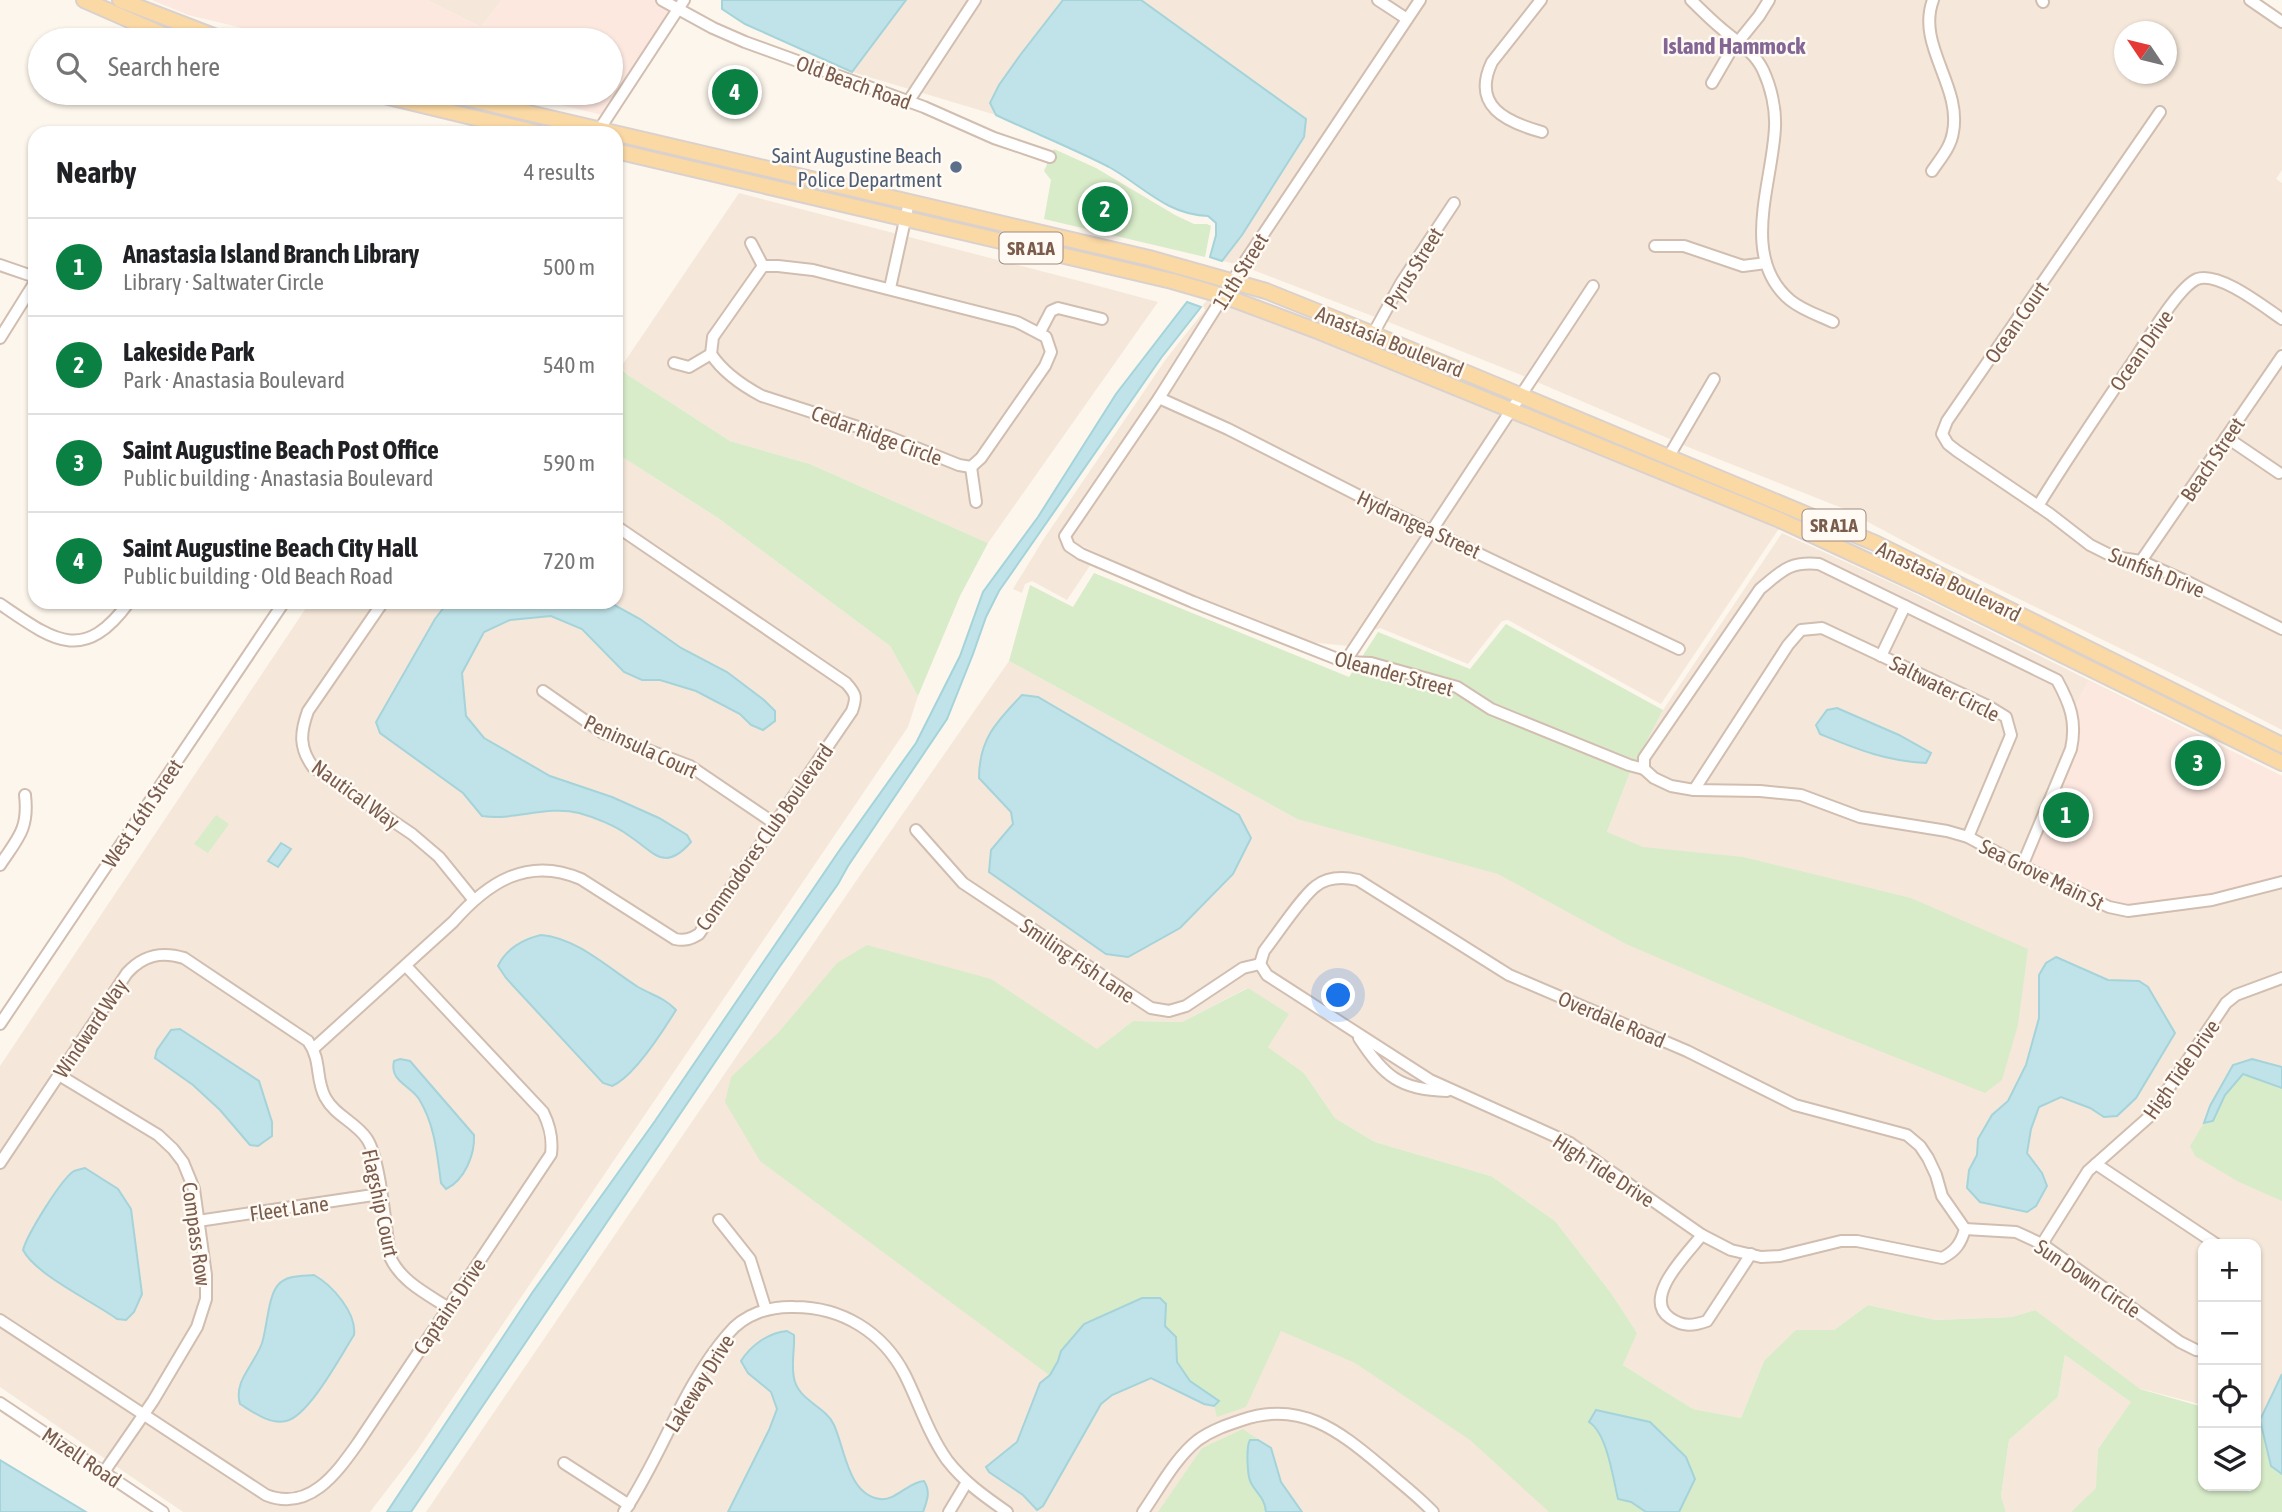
<!DOCTYPE html>
<meta charset="utf-8">
<style>
body{margin:0;font-family:"Asap Condensed",sans-serif;background:#f2f2f2;color:#202124}
.controls{position:absolute;right:21px;bottom:21px;display:grid;overflow:hidden;border-radius:14px;box-shadow:0 2px 5px #0004}
.controls button{width:63px;height:63px;display:grid;place-items:center;padding:0;border:0;border-bottom:2px solid #e0e0e0;background:#fff;color:#202124;font:35px sans-serif}
.compass{position:absolute;left:2114px;top:21px;width:63px;height:63px;border-radius:50%;background:#fff;box-shadow:0 2px 5px #0004;rotate:305deg}
.you{position:absolute;left:1339px;top:996px;width:24px;height:24px;margin:-18px;border:5px solid #fff;border-radius:50%;background:#1a73e8;box-shadow:0 0 0 10px #1a73e833}
.badge{display:grid;place-items:center;width:46px;height:46px;border-radius:50%;background:#0b8043;color:#fff;font-size:23px;font-weight:700}
.pin{position:absolute;translate:-50% -50%;border:4px solid #fff;box-shadow:0 2px 7px #0006}
.list{margin:0;padding:0;list-style:none}
h2{display:flex;justify-content:space-between;align-items:center;height:91px;margin:0;padding:0 28px;font-size:30px}
h2 small{font-size:23px;font-weight:400;color:#757577}
.list li{display:grid;grid-template-columns:46px 1fr auto;gap:21px;align-items:center;box-sizing:border-box;height:98px;padding:0 28px;border-top:2px solid #e0e0e0}
.list b{display:block;font-size:26px;white-space:nowrap}
.list p{margin:0;font-size:23px;white-space:nowrap;color:#757577}
.list em{font-size:23px;font-style:normal;color:#757577}
.icon{flex:none;width:38px;height:38px;fill:none;stroke:currentColor;stroke-width:2;stroke-linecap:round;stroke-linejoin:round}
.map{position:relative;flex:none;width:2282px;height:1512px;overflow:hidden}
.search{position:absolute;background:#fff;box-shadow:0 2px 5px #0004;left:28px;top:28px;width:595px;height:77px;display:flex;align-items:center;gap:18px;box-sizing:border-box;padding:0 24px;border-radius:38px;color:#757577;font-size:26px}
.panel{position:absolute;background:#fff;box-shadow:0 2px 5px #0004;left:28px;top:126px;width:595px;height:483px;border-radius:21px}
.map>svg:first-child{display:block}
.residential{fill:#f5e8da;fill-rule:evenodd}
.commercial{fill:#fde8e0}
.green{fill:#d8ecc9}
.water{fill:#bfe3e8;stroke:#a5d3da;stroke-width:2}
.lines{fill:none;stroke-linecap:round;stroke-linejoin:round}
.minor-casing{stroke:#d1beb0;stroke-width:14}
.major-casing{stroke:#dad1cd;stroke-width:18}
.minor{stroke:#fff;stroke-width:10}
.major{stroke:#fbd9a5;stroke-width:14}
.service-dot{fill:#5c6f8a;stroke:#fffaf3;stroke-width:2.5}
.labels{text-anchor:middle;dominant-baseline:central;stroke-width:5;stroke-linejoin:round;paint-order:stroke}
.shield{fill:#fffaf3;stroke:#a28b7f;stroke-width:2}
.shield-label{font-size:19px;font-weight:bold;fill:#7a5c4d}
.street-label{font-size:21px;fill:#7a5c4d;stroke:#fffaf3}
.service-label{font-size:21px;fill:#4e5e75;stroke:#fffaf3;text-anchor:end}
.neighbourhood-label{font-size:23px;font-weight:bold;fill:#846695;stroke:#fffaf3}
</style>
<div class="map">
<svg width="2282" height="1512" viewBox="0 0 2282 1512">
<rect width="100%" height="100%" fill="#fdf6ec"/>
<g class="residential">
<polygon points="426,0 502,0 481,27"/>
<polygon points="906,0 1063,0 1021,54 990,103 996,115 852,72"/>
<polygon points="1141,0 1413,0 1236,264 1222,261 1242,235 1306,120"/>
<path d="M1427 0H2241L2282 28V170L2276 179 2282 183V313L2223 276 2208 272 2197 273 2186 280 2154 319 2035 498 1952 441 1948 434 1952 424 2167 112 2158 105 1942 419 1937 431 1945 448 2111 562 2144 568 2186 587 2282 635V730L2185 680 1937 559 1842 508 1683 445 1722 378 1712 371 1672 440 1537 382 1600 286 1591 279 1526 377 1386 321 1406 286 1462 202 1453 195 1396 280 1375 317 1248 268ZM2124 32H2166V74H2124Z"/>
<polygon points="739,193 1091,284 1158,302 988,543 810,464 730,441 628,375 621,367"/>
<polygon points="2209,283 2234,294 2282,325 2282,346 2138,556 2115,552 2093,541 2045,504 2100,419 2177,308 2193,289 2201,284"/>
<polygon points="1208,299 1214,301 1206,313 1154,395 1060,533 1064,549 1091,564 1067,600 1032,581 1025,584 1022,593 1013,589 1043,540 1166,359 1205,310 1203,305"/>
<polygon points="1225,305 1379,361 1503,412 1429,523 1389,505 1230,424 1168,396"/>
<polygon points="2282,367 2282,468 2234,436"/>
<polygon points="1162,405 1226,434 1385,515 1424,531 1348,646 1308,642 1195,597 1073,542 1071,537"/>
<polygon points="1514,416 1784,529 1778,530 1661,704 1508,620 1502,621 1468,664 1380,628 1374,630 1361,648 1434,536 1682,656 1686,646 1440,528"/>
<polygon points="2229,444 2282,479 2282,623 2149,559"/>
<polygon points="616,453 718,518 890,646 918,696 908,727 416,1452 370,1512 183,1512 0,1387 0,1066 310,602 616,602"/>
<polygon points="1782,533 1905,589 2282,776 2282,1432 2256,1419 2256,1244 2203,1244 2203,1405 2126,1385 2035,1310 2012,1317 1935,1320 1868,1305 1834,1330 1764,1361 1741,1418 1693,1409 1623,1365 1636,1332 1611,1293 1555,1221 1491,1176 1375,1142 1335,1118 1304,1073 1268,1047 1247,988 1182,1022 1133,1021 1098,1049 1742,1512 426,1512 854,884 1009,661 1297,819 1607,832 1629,775 1663,710"/>
<polygon points="2065,1355 2132,1402 2098,1449 2097,1488 2071,1512 2006,1512 2001,1496 2009,1440 2058,1397"/>
</g>
<g class="commercial">
<polygon points="152,0 426,0 481,27 502,0 677,0 602,115 512,93 611,93 611,40 292,40 188,15"/>
<polygon points="2088,681 2282,776 2282,882 2128,911 2022,866 2071,749 2071,713"/>
</g>
<g class="green">
<polygon points="1054,149 1096,168 1175,215 1194,224 1207,224 1211,226 1205,257 1044,219 1051,180 1044,171"/>
<polygon points="616,364 628,375 730,441 810,464 988,543 960,596 918,696 890,646 718,518 616,453"/>
<polygon points="1094,573 1349,677 1378,632 1470,669 1506,624 1663,710 1629,775 1607,832 1643,847 1743,857 1911,898 2028,949 2018,1025 2002,1080 1985,1093 1822,1028 1626,944 1498,874 1297,819 1009,661 1030,585 1073,607"/>
<polygon points="216,815 229,824 208,853 194,844"/>
<polygon points="867,945 991,979 1097,1049 1133,1021 1182,1022 1248,988 1289,1014 1268,1047 1304,1073 1335,1118 1375,1142 1491,1176 1555,1221 1611,1293 1637,1333 1623,1365 1693,1409 1741,1418 1764,1361 1796,1330 1834,1330 1868,1305 1935,1320 2012,1317 2035,1310 2140,1389 2203,1407 2203,1486 2256,1486 2256,1419 2260,1420 2271,1466 2282,1474 2282,1512 2071,1512 2096,1488 2098,1449 2131,1402 2065,1355 2058,1397 2009,1440 2001,1496 2006,1512 1549,1512 1470,1440 1355,1363 1281,1331 1246,1407 1217,1417 1214,1406 1219,1401 1190,1381 1177,1362 1049,1375 760,1161 725,1102 731,1077 778,1033 837,963"/>
<polygon points="2243,1074 2282,1088 2282,1201 2239,1182 2195,1156 2190,1146 2204,1123 2213,1121 2225,1095"/>
<polygon points="1243,1429 1271,1448 1281,1482 1302,1512 1158,1512 1202,1448"/>
</g>
<g class="water">
<polygon points="722,0 906,0 852,72 745,24 722,9"/>
<path d="M1063 0H1141L1306 119 1304 137 1242 235 1222 261 1210 257 1216 235V223L1208 216C1167 215 1143 186 1109 167 1072 148 1034 133 996 115L990 103 999 85 1021 54Z"/>
<polygon points="1187,302 1201,307 1161,358 999,591 986,617 973,654 947,719 848,866 838,884 778,969 411,1512 387,1512 532,1293 655,1121 839,851 916,743 960,656 983,592 1038,517 1116,394"/>
<path d="M448 602H609L640 619 681 648 727 672 764 700 775 711V721L763 730 751 725 740 714 696 691 660 680H642L624 672 582 629 551 616 510 620 484 632 462 673 466 716 484 738 550 776 612 797 659 818 687 835 691 842C664 873 654 852 628 835 616 826 594 817 579 813 546 805 515 821 482 816L463 793 380 733 376 722 435 619Z"/>
<path d="M1022 695 1038 697 1239 815 1251 838 1233 874 1180 928 1128 957 1106 954 989 872 991 850 1013 824 1011 812 979 778C979 739 997 721 1022 695Z"/>
<path d="M1837 708 1899 735 1931 753 1926 763C1885 761 1857 749 1820 734L1816 725 1827 710Z"/>
<polygon points="281,843 291,849 278,867 268,861"/>
<path d="M541 935C577 938 608 968 638 987 652 995 665 998 676 1010 663 1031 634 1077 612 1086L603 1083 506 978 498 966C506 949 523 939 541 935Z"/>
<polygon points="2056,957 2108,980 2139,981 2148,987 2175,1033 2136,1098 2117,1116 2104,1117 2090,1108 2061,1097 2039,1107 2031,1129 2027,1153 2042,1173 2047,1186 2036,1206 2027,1212 1980,1202 1967,1188 1969,1170 1977,1155 1978,1139 1992,1115 2008,1101 2026,1065 2039,1018 2039,975 2046,963"/>
<polygon points="180,1029 259,1081 272,1122 272,1136 258,1146 250,1145 220,1110 193,1085 155,1058 157,1050 171,1030"/>
<path d="M400 1059 410 1061 474 1135C475 1154 465 1180 446 1189L441 1183C437 1154 435 1125 419 1099 410 1085 389 1081 394 1061Z"/>
<polygon points="2252,1059 2282,1067 2282,1088 2243,1074 2225,1095 2213,1121 2204,1123 2210,1106 2233,1065"/>
<path d="M85 1168 118 1189 131 1209 142 1294 134 1312 126 1320 117 1319C92 1301 36 1275 23 1250 27 1235 61 1179 74 1171 77 1170 81 1169 85 1168Z"/>
<path d="M314 1275C332 1285 357 1313 354 1335 341 1355 309 1416 286 1421 270 1425 253 1412 240 1404 233 1381 255 1364 262 1343 267 1328 268 1296 278 1285 286 1275 302 1276 314 1275Z"/>
<polygon points="1142,1298 1160,1298 1166,1304 1165,1326 1176,1337 1177,1362 1190,1381 1219,1401 1214,1406 1204,1404 1151,1378 1112,1395 1101,1404 1043,1506 1037,1510 1023,1495 989,1472 986,1467 1017,1442 1040,1383 1050,1375 1058,1361 1061,1351 1084,1324"/>
<path d="M787 1331 794 1335C795 1352 790 1366 795 1382 802 1402 826 1407 834 1425 845 1449 848 1495 880 1499 896 1501 908 1482 924 1481 931 1492 927 1501 923 1512H728L769 1430 777 1409 771 1392 748 1373 741 1361C751 1345 768 1333 787 1331Z"/>
<polygon points="2282,1374 2282,1474 2271,1466 2260,1420"/>
<path d="M1596 1410 1650 1422 1686 1457 1695 1479 1679 1512H1646L1631 1502 1618 1499C1613 1478 1607 1433 1589 1422Z"/>
<path d="M1250 1440H1258L1271 1448 1281 1482 1302 1512H1266C1265 1498 1257 1494 1251 1483 1247 1476 1246 1446 1250 1440Z"/>
<polygon points="0,1460 86,1512 0,1512"/>
</g>
<g class="lines">
<defs>
<g id="minor">
<polyline points="662,0 713,28 745,42 924,107 994,138 1050,157"/>
<polyline points="1378,0 1407,19"/>
<polyline points="1420,0 1246,260 1159,398 1065,536 1069,546 1081,554 1193,602 1345,662 1371,663 1457,687 1491,709 1629,765 1644,769"/>
<path d="M1541 0 1492 62C1471 106 1506 122 1542 132"/>
<path d="M1691 0C1701 10 1711 20 1722 29 1737 42 1754 51 1763 70 1771 87 1776 109 1775 127 1773 182 1739 257 1790 300 1802 310 1818 315 1833 322"/>
<polyline points="2042,0 2043,2"/>
<polyline points="2250,0 2282,22"/>
<polyline points="1712,83 1730,52 1759,16 1769,0"/>
<polyline points="908,102 975,0"/>
<polyline points="2160,112 1947,421 1942,434 1948,444 1957,451 2050,514 2090,545 2114,557 2141,561 2188,582 2282,629"/>
<polyline points="597,133 684,0"/>
<path d="M1932 171C1940 159 1951 147 1953 132 1962 86 1916 45 1933 0"/>
<polyline points="751,243 763,266"/>
<polyline points="1655,246 1684,246 1743,266 1766,263"/>
<polyline points="0,265 35,277"/>
<path d="M763 266H778L813 270 1017 322 1046 337 1051 352 1045 366 981 458 971 467 959 465 889 437 762 396C743 386 723 372 711 354L713 337Z"/>
<polyline points="890,288 909,202"/>
<polyline points="1040,332 1051,311 1058,308 1102,319"/>
<polyline points="1373,334 1401,283 1454,203"/>
<polyline points="0,338 35,282"/>
<polyline points="674,363 689,367 711,354"/>
<polyline points="1159,398 1228,429 1387,510 1679,649"/>
<polyline points="2226,437 2279,473"/>
<polyline points="1669,456 1714,379"/>
<polyline points="971,467 976,502"/>
<path d="M2038 506C2068 457 2100 410 2132 363 2145 344 2178 287 2197 279 2219 271 2264 307 2282 319"/>
<polyline points="2141,561 2282,356"/>
<path d="M383 602 308 711C300 733 299 748 313 767L412 834 439 857 473 899"/>
<path d="M0 604C53 640 83 665 129 602"/>
<polyline points="1881,656 1905,606"/>
<polyline points="1345,662 1593,286"/>
<polyline points="543,691 603,733 690,766 774,823"/>
<polyline points="1694,790 1788,645 1801,630 1822,628 1988,706 2006,717 2011,735 1968,837"/>
<polyline points="916,830 963,883 1151,1008 1169,1011 1186,1006 1243,968 1260,964"/>
<path d="M0 865C18 838 29 829 25 795"/>
<path d="M2022 866 2071 749C2077 721 2070 704 2057 680L1819 564C1789 561 1782 571 1760 589L1644 758V769L1654 778 1671 786 1694 790 1760 791 1801 795 1860 817 1947 831 1968 837 2022 866 2109 907 2128 911 2212 900 2282 882"/>
<path d="M1260 964 1264 951C1276 936 1302 896 1316 886 1329 876 1344 877 1358 880L1509 975 1687 1051 1795 1105 1907 1135 1920 1146 1928 1158 1936 1175 1942 1196 1965 1229"/>
<path d="M1260 964 1267 975 1430 1080 1570 1143 1702 1235 1731 1250 1761 1257 1780 1256 1841 1241H1857L1942 1258C1956 1251 1961 1243 1965 1229"/>
<polyline points="0,1024 284,602"/>
<path d="M1359 1038C1384 1076 1400 1090 1447 1091"/>
<path d="M313 1049 453 922C488 882 528 856 581 879L675 939C685 941 691 939 699 934L852 711C857 697 856 694 846 683L616 526"/>
<polyline points="59,1075 158,1135 173,1149 183,1162 194,1189 206,1275 206,1299 197,1327 153,1401 104,1472"/>
<path d="M0 1163 127 973C143 955 161 951 184 958L308 1041C322 1061 315 1078 325 1097 335 1116 356 1122 367 1139 380 1158 386 1230 390 1257 401 1281 425 1293 447 1307"/>
<polyline points="2096,1164 2216,1244"/>
<polyline points="719,1220 750,1259 766,1310"/>
<polyline points="198,1221 380,1194"/>
<polyline points="1965,1229 2016,1232 2042,1244 2180,1342 2196,1350 2203,1351"/>
<path d="M1702 1235C1688 1253 1641 1298 1670 1318 1683 1327 1693 1326 1707 1321L1751 1254"/>
<polyline points="2042,1244 2088,1171 2150,1116 2226,1003 2236,995 2282,978"/>
<path d="M0 1320 266 1495C309 1512 336 1474 358 1443L551 1154C553 1138 550 1126 543 1112L406 966"/>
<polyline points="0,1403 163,1512"/>
<polyline points="564,1463 629,1505"/>
<path d="M624 1512C662 1455 683 1386 728 1334 744 1314 770 1306 794 1307 842 1307 883 1332 905 1375 919 1403 928 1433 947 1460 964 1482 984 1496 1007 1512"/>
<polyline points="949,1512 967,1482"/>
<path d="M1143 1512C1159 1489 1176 1457 1198 1440 1212 1430 1227 1425 1242 1420 1300 1400 1338 1430 1381 1466 1398 1481 1417 1495 1433 1512"/>
</g>
<g id="major">
<polyline points="84,0 175,40"/>
<polyline points="120,0 224,40"/>
<polyline points="372,93 538,133"/>
<polyline points="443,93 1149,258 1266,291 1373,334 1875,543 2282,745"/>
<polyline points="616,151 1172,281 1224,296 1315,330 1780,520 1920,585 2282,763"/>
</g>
</defs>
<use href="#minor" class="minor-casing"/>
<use href="#major" class="major-casing"/>
<use href="#minor" class="minor"/>
<use href="#major" class="major"/>
</g>
<circle class="service-dot" cx="956" cy="167" r="7"/>
<g class="labels">
<g class="shield">
<rect x="999.5" y="232.5" width="63" height="31" rx="5"/>
<rect x="1802.5" y="509.5" width="63" height="31" rx="5"/>
</g>
<g class="shield-label">
<text x="1031" y="248">SR A1A</text>
<text x="1834" y="525">SR A1A</text>
</g>
<g class="street-label">
<text transform="translate(854 82) rotate(20)">Old Beach Road</text>
<text transform="translate(1413 268) rotate(-58)">Pyrus Street</text>
<text transform="translate(1240 271) rotate(-58)">11th Street</text>
<text transform="translate(2016 322) rotate(-55)">Ocean Court</text>
<text transform="translate(1390 341) rotate(22)">Anastasia Boulevard</text>
<text transform="translate(2141 350) rotate(-55)">Ocean Drive</text>
<text transform="translate(877 435) rotate(20)">Cedar Ridge Circle</text>
<text transform="translate(2212 459) rotate(-56)">Beach Street</text>
<text transform="translate(1419 524) rotate(25)">Hydrangea Street</text>
<text transform="translate(2157 572) rotate(22)">Sunfish Drive</text>
<text transform="translate(1949 581) rotate(26)">Anastasia Boulevard</text>
<text transform="translate(1394 673) rotate(15)">Oleander Street</text>
<text transform="translate(1945 688) rotate(27)">Saltwater Circle</text>
<text transform="translate(641 746) rotate(25)">Peninsula Court</text>
<text transform="translate(356 794) rotate(36)">Nautical Way</text>
<text transform="translate(142 813) rotate(-56)">West 16th Street</text>
<text transform="translate(764 837) rotate(-55)">Commodores Club Boulevard</text>
<text transform="translate(2042 874) rotate(26)">Sea Grove Main St</text>
<text transform="translate(1078 960) rotate(34)">Smiling Fish Lane</text>
<text transform="translate(1612 1019) rotate(23)">Overdale Road</text>
<text transform="translate(90 1028) rotate(-56)">Windward Way</text>
<text transform="translate(2181 1069) rotate(-55)">High Tide Drive</text>
<text transform="translate(1604 1170) rotate(33)">High Tide Drive</text>
<text transform="translate(381 1203) rotate(78)">Flagship Court</text>
<text transform="translate(289 1208) rotate(-8)">Fleet Lane</text>
<text transform="translate(197 1234) rotate(82)">Compass Row</text>
<text transform="translate(2088 1278) rotate(34)">Sun Down Circle</text>
<text transform="translate(449 1306) rotate(-56)">Captains Drive</text>
<text transform="translate(699 1383) rotate(-58)">Lakeway Drive</text>
<text transform="translate(82 1457) rotate(34)">Mizell Road</text>
</g>
<g class="service-label">
<text x="942" y="155">Saint Augustine Beach<tspan x="942" dy="24">Police Department</tspan></text>
</g>
<g class="neighbourhood-label">
<text x="1734" y="46">Island Hammock</text>
</g>
</g>
</svg>
<div class="controls">
<button>+</button>
<button>−</button>
<button><svg class="icon" aria-label="locate" viewBox="0 0 24 24"><circle cx="12" cy="12" r="6"/><path d="M12 2v4M12 18v4M2 12h4M18 12h4"/></svg></button>
<button><svg class="icon" aria-label="layers" viewBox="0 0 24 24"><path d="M12 4l9 5-9 5-9-5zM3 14l9 5 9-5"/></svg></button>
</div>
<svg class="compass" viewBox="-18 -18 36 36"><path d="M0-13l5 13h-10z" fill="#e53935"/><path d="M0 13l5-13h-10z" fill="#757577"/></svg>
<div class="you"></div>
<div class="pin badge" style="left:2066px;top:815px">1</div>
<div class="pin badge" style="left:1105px;top:209px">2</div>
<div class="pin badge" style="left:2198px;top:763px">3</div>
<div class="pin badge" style="left:735px;top:92px">4</div>
<div class="search"><svg class="icon" aria-label="search" viewBox="0 0 24 24"><circle cx="10" cy="10" r="6"/><path d="M15 15l6 6"/></svg>Search here</div>
<section class="panel">
<h2>Nearby<small>4 results</small></h2>
<ul class="list">
<li><span class="badge">1</span><div><b>Anastasia Island Branch Library</b><p>Library · Saltwater Circle</p></div><em>500 m</em></li>
<li><span class="badge">2</span><div><b>Lakeside Park</b><p>Park · Anastasia Boulevard</p></div><em>540 m</em></li>
<li><span class="badge">3</span><div><b>Saint Augustine Beach Post Office</b><p>Public building · Anastasia Boulevard</p></div><em>590 m</em></li>
<li><span class="badge">4</span><div><b>Saint Augustine Beach City Hall</b><p>Public building · Old Beach Road</p></div><em>720 m</em></li>
</ul>
</section>
</div>
